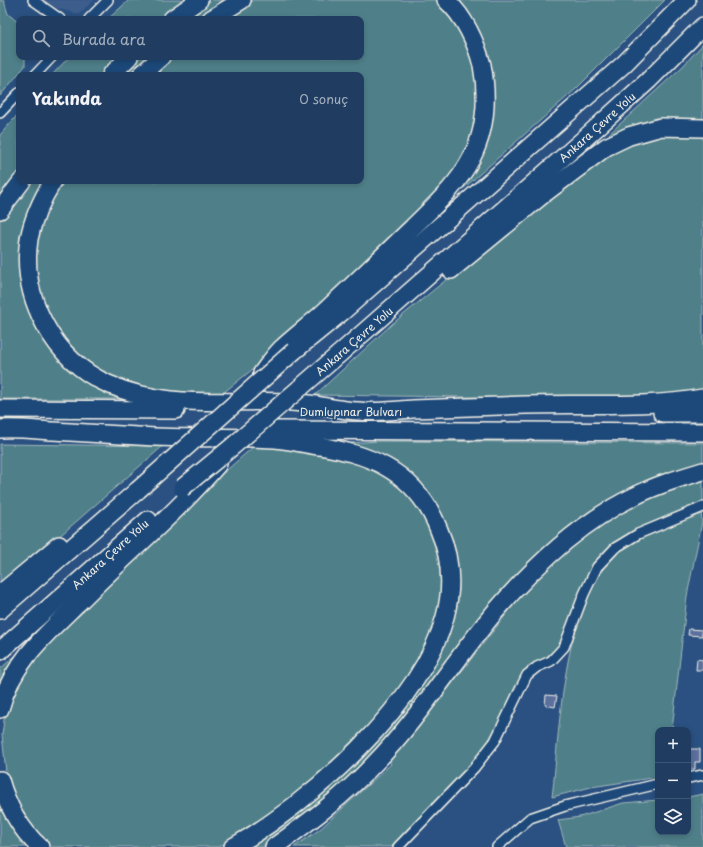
<!DOCTYPE html>
<html lang="tr">
<meta charset="utf-8">
<style>
body{margin:0;font-family:"Playpen Sans",sans-serif;background:#2d486a;color:#f1f3f6}
.controls{position:absolute;right:12px;bottom:12px;display:grid;overflow:hidden;border-radius:8px;box-shadow:0 2px 6px #0003}
.controls button{width:36px;height:36px;display:grid;place-items:center;padding:0;border:0;border-bottom:1px solid #3d5676;background:#203d61;color:#f1f3f6;font:20px sans-serif}
.list{margin:0;padding:0;list-style:none}
h2{display:flex;justify-content:space-between;align-items:center;height:52px;margin:0;padding:0 16px;font-size:17px}
h2 small{font-size:13px;font-weight:400;color:#a2aebd}
.icon{flex:none;width:22px;height:22px;fill:none;stroke:currentColor;stroke-width:2;stroke-linecap:round;stroke-linejoin:round}
.map{position:relative;flex:none;width:703px;height:847px;overflow:hidden}
.search{position:absolute;background:#203d61;box-shadow:0 2px 6px #0003;left:16px;top:16px;width:348px;height:44px;display:flex;align-items:center;gap:10px;box-sizing:border-box;padding:0 14px;border-radius:8px;color:#a2aebd;font-size:15px}
.panel{position:absolute;background:#203d61;box-shadow:0 2px 6px #0003;left:16px;top:72px;width:348px;height:112px;border-radius:8px}
.map>svg:first-child{display:block}
.built{fill:#3d5d8c}
.green{fill:#50808a;stroke:#a2b8b9}
.building{fill:#5b709e;stroke:#f4f1e8}
.lines{fill:none;stroke-linecap:round;stroke-linejoin:round}
.street-casing{stroke:#f4f1e8;stroke-width:12}
.highway-casing{stroke:#f4f1e8;stroke-width:20}
.street{stroke:#1f4a7a;stroke-width:9}
.highway{stroke:#1f4a7a;stroke-width:17}
.highway-bridge-casing{stroke:#f4f1e8;stroke-width:20;stroke-linecap:butt}
.highway-bridge{stroke:#1f4a7a;stroke-width:17}
.labels{text-anchor:middle;dominant-baseline:central;stroke-width:3.5;stroke-linejoin:round;paint-order:stroke}
.street-label{font-size:11px;fill:#f4f1e8;stroke:#1f4a7a}
</style>
<div class="map">
<svg width="703" height="847" viewBox="0 0 703 847">
<rect width="100%" height="100%" fill="#2a5181"/>
<filter id="ink" filterUnits="userSpaceOnUse"><feTurbulence type="fractalNoise" baseFrequency=".025" numOctaves="2"/><feDisplacementMap in="SourceGraphic" scale="8" xChannelSelector="R" yChannelSelector="G"/><feConvolveMatrix kernelMatrix="1 2 1 2 8 2 1 2 1" color-interpolation-filters="sRGB"/></filter>
<g filter="url(#ink)">
<polygon class="built" points="44,0 94,0 79,14 56,8"/>
<g class="green">
<polygon points="0,0 4,1 8,14 19,23 19,57 25,57 25,66 0,96"/>
<polygon points="129,0 188,0 162,19 108,19"/>
<polygon points="212,0 227,0 199,19 183,19"/>
<polygon points="254,0 436,0 445,9 468,43 477,76 477,126 458,173 273,353 218,397 146,393 110,379 68,348 44,309 35,268 38,234 49,200 60,181 361,181 361,75 152,75 173,57 361,57 361,19 223,19"/>
<polygon points="454,0 665,0 577,88 464,188 461,186 491,99"/>
<polygon points="703,44 703,122 613,139 609,134 683,66"/>
<polygon points="69,57 119,57 101,75 52,75"/>
<polygon points="139,57 151,57 133,75 121,75"/>
<polygon points="19,113 19,174 0,199 0,135"/>
<polygon points="660,133 703,134 703,392 684,396 546,398 315,395 392,324 491,243 607,152"/>
<polygon points="31,181 46,181 28,219 41,334 135,399 0,399 0,220"/>
<polygon points="379,441 703,443 703,462 664,475 589,515 375,756 299,822 262,847 245,847 298,810 437,657 446,638 453,617 459,589 457,559 447,531 358,447 351,443"/>
<polygon points="0,444 163,446 0,588"/>
<polygon points="254,446 351,456 376,467 411,496 425,516 440,555 443,593 438,615 419,659 390,701 335,763 309,785 244,833 218,847 51,847 36,832 19,808 6,772 2,735 5,713 13,689 55,631 194,499"/>
<polygon points="703,477 703,504 627,536 598,558 580,592 560,645 546,657 528,667 522,674 513,696 486,745 464,774 392,847 294,847 320,829 391,764 389,761 414,732 541,570 615,515 657,492"/>
<path d="M701 511 702 522 687 596 672 730H658V777L591 787 552 797C561 724 561 591 627 545 633 541 642 538 649 535 666 527 684 519 701 511Z"/>
<polygon points="15,656 0,689 0,669"/>
<polygon points="703,794 703,847 566,847 558,820 580,817 623,803 658,800 658,832 688,832 688,797"/>
<polygon points="0,804 29,847 0,847"/>
</g>
<g class="building">
<polygon points="689,629 702,630 702,636 688,635"/>
<polygon points="697,659 703,660 703,670 696,670"/>
<polygon points="546,695 557,696 555,707 545,705"/>
<polygon points="688,749 700,749 700,762 695,762 695,769 688,769"/>
</g>
<g class="lines">
<defs>
<g id="street">
<polyline points="33,0 60,19"/>
<polyline points="89,19 108,0"/>
<polyline points="35,75 52,57"/>
<polyline points="0,113 19,93"/>
<polyline points="688,778 703,775"/>
<polyline points="398,847 474,768 495,741 527,675 537,667 551,661 564,647 584,594 597,567 615,548 638,534 703,507"/>
<polyline points="497,847 530,818 565,806 658,784"/>
</g>
<g id="highway">
<polyline points="172,19 199,0"/>
<polyline points="211,19 242,0"/>
<polyline points="111,75 129,57"/>
<polyline points="141,75 161,57"/>
<path d="M53 181C42 199 33 218 29 239 20 298 54 360 108 384 166 410 229 399 291 402 313 403 336 410 358 411 376 413 395 410 413 409 451 408 488 406 526 405 585 403 644 408 703 398"/>
<polyline points="0,210 22,181"/>
<polyline points="451,270 545,193 606,147 629,136 661,127 703,128"/>
<polyline points="294,351 342,312 624,64 687,0"/>
<polyline points="338,355 584,139 649,80 703,26"/>
<path d="M262 373C268 365 274 356 281 349 295 336 311 324 325 311 354 284 383 256 412 228 433 207 457 186 471 159 486 130 488 97 482 65 476 42 464 16 446 0"/>
<polyline points="0,409 176,410"/>
<polyline points="662,413 703,413"/>
<path d="M0 429C18 428 36 430 53 431 87 433 121 435 155 437 195 439 235 436 275 439 289 440 304 444 319 446 342 450 365 455 386 467 411 481 429 504 439 530 451 558 453 587 445 617 422 703 309 804 233 847"/>
<polyline points="273,430 703,432"/>
<polyline points="0,594 59,545"/>
<polyline points="0,610 138,490"/>
<polyline points="0,651 148,520"/>
<path d="M0 709C11 664 46 634 78 603 124 556 176 514 218 464"/>
<path d="M0 780C7 805 21 831 40 847"/>
<path d="M274 847C309 822 344 796 374 764 419 718 453 662 494 613 533 567 580 522 635 496 656 485 680 478 703 471"/>
</g>
</defs>
<use href="#street" class="street-casing"/>
<use href="#highway" class="highway-casing"/>
<use href="#street" class="street"/>
<use href="#highway" class="highway"/>
<defs>
<g id="highway-bridge">
<polyline points="182,488 233,446 338,355"/>
<polyline points="138,490 294,351"/>
</g>
</defs>
<use href="#highway-bridge" class="highway-bridge-casing"/>
<use href="#highway-bridge" class="highway-bridge"/>
</g>
</g>
<g class="labels">
<g class="street-label">
<text transform="translate(597 127) rotate(-42)">Ankara Çevre Yolu</text>
<text transform="translate(354 341) rotate(-41)">Ankara Çevre Yolu</text>
<text x="351" y="411">Dumlupınar Bulvarı</text>
<text transform="translate(110 554) rotate(-42)">Ankara Çevre Yolu</text>
</g>
</g>
</svg>
<div class="controls">
<button>+</button>
<button>−</button>
<button><svg class="icon" aria-label="layers" viewBox="0 0 24 24"><path d="M12 4l9 5-9 5-9-5zM3 14l9 5 9-5"/></svg></button>
</div>
<div class="search"><svg class="icon" aria-label="search" viewBox="0 0 24 24"><circle cx="10" cy="10" r="6"/><path d="M15 15l6 6"/></svg>Burada ara</div>
<section class="panel">
<h2>Yakında<small>0 sonuç</small></h2>
<ul class="list">
</ul>
</section>
</div>
